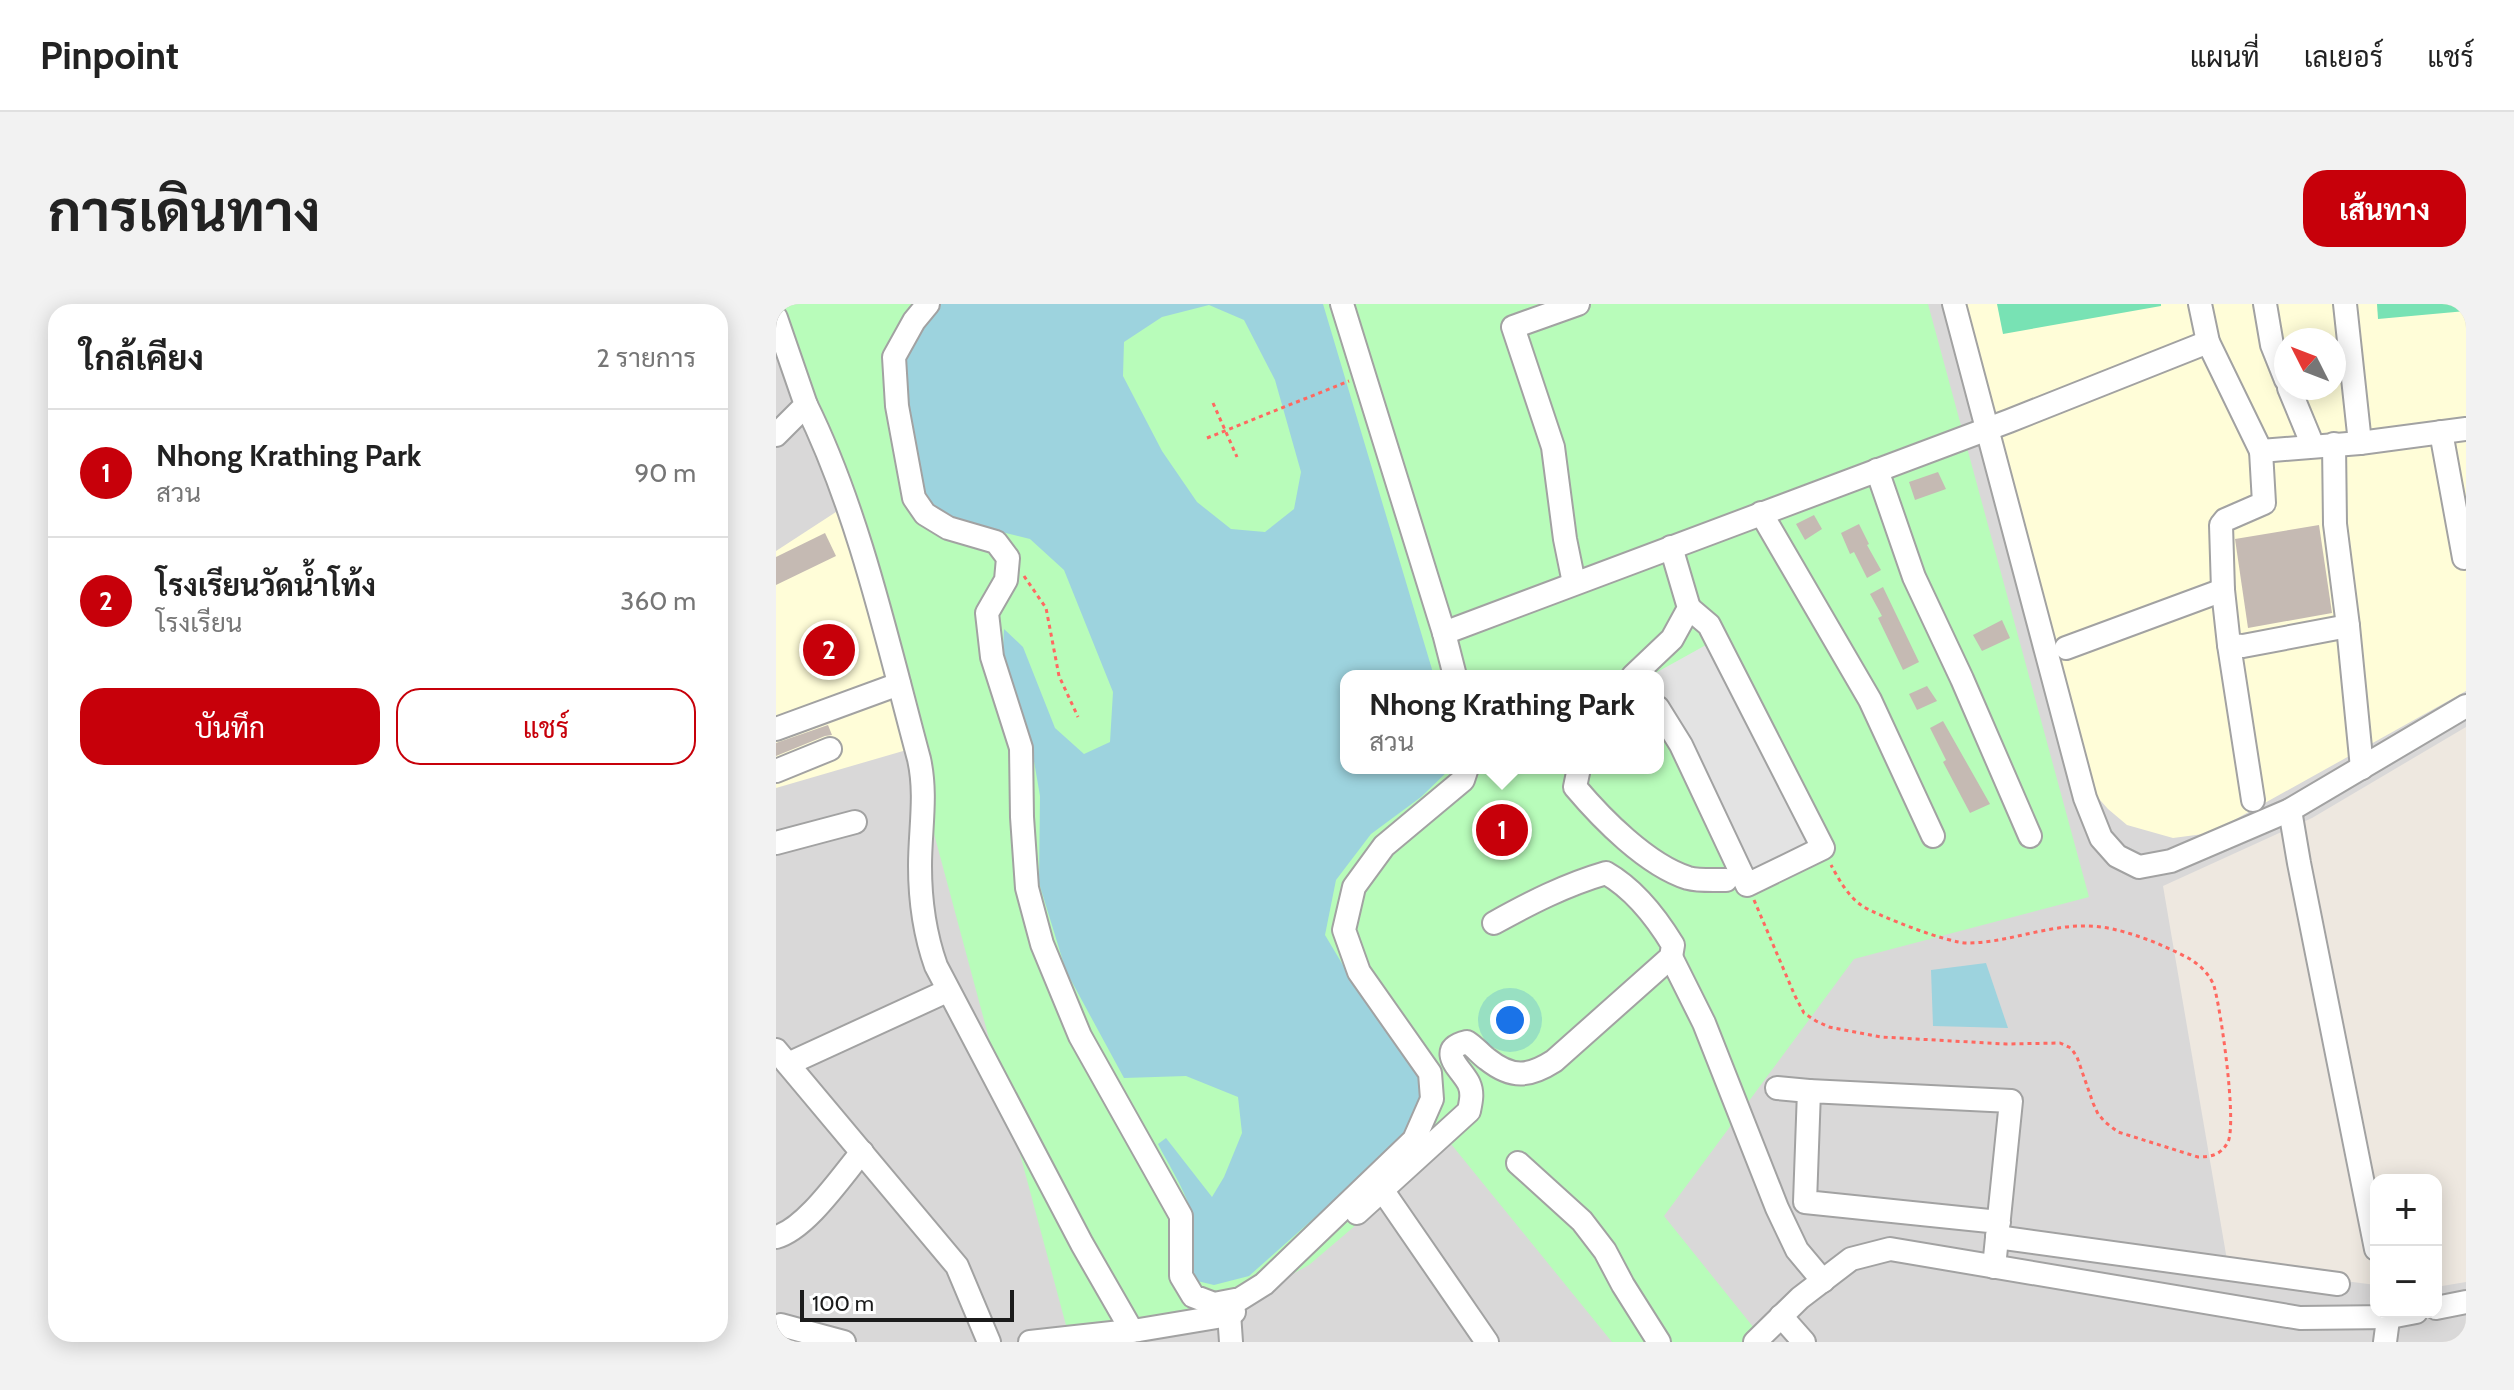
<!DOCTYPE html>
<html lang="th">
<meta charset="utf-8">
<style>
body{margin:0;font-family:Cabin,Sarabun,sans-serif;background:#f2f2f2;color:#222}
.controls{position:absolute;right:24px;bottom:24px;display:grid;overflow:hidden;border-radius:16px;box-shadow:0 4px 20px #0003}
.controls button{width:72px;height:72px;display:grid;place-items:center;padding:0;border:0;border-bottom:2px solid #e0e0e0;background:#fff;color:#222;font:40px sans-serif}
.compass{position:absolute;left:1498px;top:24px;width:72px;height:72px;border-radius:50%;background:#fff;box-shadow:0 4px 20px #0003;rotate:312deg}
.scale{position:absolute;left:24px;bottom:20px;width:214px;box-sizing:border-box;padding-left:8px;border:4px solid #1b1b1b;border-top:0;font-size:22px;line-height:28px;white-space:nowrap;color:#1b1b1b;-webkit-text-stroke:6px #fff;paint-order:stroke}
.you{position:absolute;left:734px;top:716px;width:28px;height:28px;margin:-20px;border:6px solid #fff;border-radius:50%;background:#1a73e8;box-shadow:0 0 0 12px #1a73e833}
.badge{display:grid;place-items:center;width:52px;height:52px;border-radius:50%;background:#c7000a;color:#fff;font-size:26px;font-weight:700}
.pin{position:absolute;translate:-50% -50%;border:4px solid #fff;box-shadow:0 2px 8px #0006}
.popup{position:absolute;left:564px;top:366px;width:324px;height:104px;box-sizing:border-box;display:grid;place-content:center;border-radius:16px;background:#fff;filter:drop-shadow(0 2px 6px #0005);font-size:26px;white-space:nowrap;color:#767676}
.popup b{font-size:30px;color:#222}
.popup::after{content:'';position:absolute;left:50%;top:100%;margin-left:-16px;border:16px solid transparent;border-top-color:#fff}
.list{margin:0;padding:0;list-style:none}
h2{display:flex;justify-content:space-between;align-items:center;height:104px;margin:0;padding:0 32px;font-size:34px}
h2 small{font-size:26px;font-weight:400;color:#767676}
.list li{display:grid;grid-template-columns:52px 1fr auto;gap:24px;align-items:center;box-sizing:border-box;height:128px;padding:0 32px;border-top:2px solid #e0e0e0}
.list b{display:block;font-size:30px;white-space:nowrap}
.list p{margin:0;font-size:26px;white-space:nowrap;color:#767676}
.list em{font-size:26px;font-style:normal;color:#767676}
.actions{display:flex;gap:16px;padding:24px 32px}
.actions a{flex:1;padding:18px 0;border:2px solid #c7000a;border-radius:24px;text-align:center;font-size:28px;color:#c7000a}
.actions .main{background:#c7000a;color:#fff}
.map{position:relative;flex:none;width:1690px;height:1038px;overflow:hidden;border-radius:24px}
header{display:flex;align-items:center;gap:48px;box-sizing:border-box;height:112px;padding:0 40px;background:#fff;border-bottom:2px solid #e0e0e0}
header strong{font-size:38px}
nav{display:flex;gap:44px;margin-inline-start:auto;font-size:28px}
.intro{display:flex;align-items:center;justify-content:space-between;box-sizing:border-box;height:192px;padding:0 48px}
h1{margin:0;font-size:56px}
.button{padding:20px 36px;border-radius:24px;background:#c7000a;color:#fff;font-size:28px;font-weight:700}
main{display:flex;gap:48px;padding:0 48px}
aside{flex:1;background:#fff;border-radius:24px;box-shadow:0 4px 20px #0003}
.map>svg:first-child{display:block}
.residential{fill:#d9d8d8;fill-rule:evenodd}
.education{fill:#fffdd8;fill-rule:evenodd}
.park{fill:#b8fcba;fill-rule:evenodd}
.pitch{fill:#78e2b4}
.parking{fill:#e3e3e3}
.water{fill:#9dd3de;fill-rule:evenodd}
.building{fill:#c5bab3}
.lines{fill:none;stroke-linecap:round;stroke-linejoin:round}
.minor-casing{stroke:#a2a2a2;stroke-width:26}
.path{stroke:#ff6860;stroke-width:3;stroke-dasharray:4 4;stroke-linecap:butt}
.minor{stroke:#fff;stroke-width:22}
</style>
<header>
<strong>Pinpoint</strong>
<nav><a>แผนที่</a><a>เลเยอร์</a><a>แชร์</a></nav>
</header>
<div class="intro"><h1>การเดินทาง</h1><a class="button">เส้นทาง</a></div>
<main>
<aside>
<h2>ใกล้เคียง<small>2 รายการ</small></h2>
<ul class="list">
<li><span class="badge">1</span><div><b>Nhong Krathing Park</b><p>สวน</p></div><em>90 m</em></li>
<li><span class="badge">2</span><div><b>โรงเรียนวัดน้ำโท้ง</b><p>โรงเรียน</p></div><em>360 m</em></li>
</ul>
<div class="actions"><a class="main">บันทึก</a><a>แชร์</a></div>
</aside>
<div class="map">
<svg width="1690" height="1038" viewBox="0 0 1690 1038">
<rect width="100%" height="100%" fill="#eee8e0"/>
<path class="residential" d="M0 0H1690V423L1536 514 1387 582 1452 962 1600 981V1008H1660V983L1690 978V1038H0ZM1510 36H1558V84H1510ZM570 372H882V464H570Z"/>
<g class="education">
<path d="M1187 0H1690V387L1435 529 1397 534 1351 521 1332 505 1316 487ZM1510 36H1558V84H1510Z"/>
<polygon points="63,206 134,445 0,484 0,247"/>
</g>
<path class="park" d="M2 0H1152L1313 593 1078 655 888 912 982 1029 972 1038H836L675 840 533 961 452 1005 291 1025 139 459ZM570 372H882V464H570Z"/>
<g class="pitch">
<polygon points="1221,0 1385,0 1385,2 1227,30"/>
<polygon points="1601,0 1690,0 1690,7 1602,15"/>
</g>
<polygon class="parking" points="948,331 1054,545 968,584 882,413 882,372 874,372"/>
<g class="water">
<path d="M160 0H547L658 372H570V464L674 465 645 493 595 530 560 576 549 631 583 688 643 768 645 802 633 830 473 972 438 981 421 977C411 957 420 931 415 909 412 891 391 858 382 840L390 834 436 893 448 873 466 829 462 793 410 772 348 774 290 667 263 579 264 492 254 434 233 372 227 345 228 325 247 343 279 424 308 450 334 438 337 388 288 266 254 235 164 213 148 199 128 99 125 52ZM433 1 468 16 499 76 525 168 518 205 489 228 455 225 421 198 386 147 347 72 348 38 386 13Z"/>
<polygon points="1210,659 1232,724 1157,722 1155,666"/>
</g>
<g class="building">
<polygon points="1162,168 1170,185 1139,196 1133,178"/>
<polygon points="1038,211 1046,225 1029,236 1020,220"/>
<polygon points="1083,220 1093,240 1091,241 1105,266 1091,274 1078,248 1074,250 1065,229"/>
<polygon points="1543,221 1556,309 1472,324 1459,235"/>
<polygon points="49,229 60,252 0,281 0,253"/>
<polygon points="1107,283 1143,358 1127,366 1102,314 1106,312 1094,290"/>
<polygon points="1226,316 1234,334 1206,347 1197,331"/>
<polygon points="1151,382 1161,397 1141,406 1133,390"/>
<polygon points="1167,417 1214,500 1194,509 1167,458 1170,456 1154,424"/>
<polygon points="52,421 56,431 49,432 0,452 0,439"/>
</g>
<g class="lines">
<defs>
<g id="minor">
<polyline points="152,0 138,17 118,53 121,102 138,194 149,210 172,224 220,238 232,254 230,276 211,309 216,353 245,444 246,513 251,584 266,640 304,732 405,912 405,972 417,992 438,1000 464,995 488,980 638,836 656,795 654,769 583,668 568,626 578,583 608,542 687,476 691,464"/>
<polyline points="566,0 668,329 679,372"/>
<polyline points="1178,0 1309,494 1325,534 1341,552 1363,563 1395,557 1514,506 1690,402"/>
<polyline points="1424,0 1432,38 1485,147 1584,139 1690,125"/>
<polyline points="1489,0 1496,41 1510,76"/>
<polyline points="1569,0 1584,139"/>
<polyline points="0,14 30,101 0,131"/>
<polyline points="1513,84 1537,142"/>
<path d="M30 101C83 208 112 340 143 455 151 491 144 525 144 562 144 595 149 631 160 662L306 940 356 1027"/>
<polyline points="1665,128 1688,254"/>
<polyline points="1558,140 1559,220 1572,322 1586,464"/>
<polyline points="1485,147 1488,199 1449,216 1445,221 1447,286 1453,341 1467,342 1572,322"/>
<polyline points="1101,166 1138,273 1186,375 1254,532"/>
<polyline points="985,209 1094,396 1157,532"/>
<polyline points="798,279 789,235 777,143 737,23 802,0"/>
<polyline points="668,329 1233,117 1432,38"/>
<polyline points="1453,341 1477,496"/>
<polyline points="1290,344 1447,286"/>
<polyline points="857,372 896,335 913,304 895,243"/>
<polyline points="882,404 905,441 971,581 1047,544 933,321 913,304"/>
<polyline points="0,425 123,380"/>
<path d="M803 464 799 483C826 515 871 561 912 574 923 577 938 576 950 576"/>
<polyline points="0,467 54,445"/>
<polyline points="1514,506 1523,559 1600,945"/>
<polyline points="0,539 79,518"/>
<polyline points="895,653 928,719 1001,904 1021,946 1047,977"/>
<polyline points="0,746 181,962 213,1038"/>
<polyline points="12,760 171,687"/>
<polyline points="1001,784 1033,787"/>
<polyline points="742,859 806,917 829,947 847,981 883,1038"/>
<polyline points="607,887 711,1038"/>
<path d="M581 909 693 807C695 797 697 789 693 780 687 766 658 746 691 738 699 743 704 750 711 755 736 775 753 773 778 757L895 653 897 641C880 613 858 585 830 569 789 581 754 599 718 619"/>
<path d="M0 933C30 925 65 873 86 848"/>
<polyline points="1221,933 1562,980"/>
<polyline points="1218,963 1235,797 1033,787 1029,898 1223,918"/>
<polyline points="1660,1004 1690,998"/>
<polyline points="453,1009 455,1038"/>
<polyline points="1005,1012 1028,1038"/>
<polyline points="5,1021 68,1038"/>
<polyline points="254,1038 363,1026 441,1013 458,1008"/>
<polyline points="979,1038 1024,994 1075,955 1114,945 1524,1014 1614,1013 1640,1008"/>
<polyline points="1609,1038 1613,1008"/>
</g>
</defs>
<use href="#minor" class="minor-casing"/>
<g class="path">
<polyline points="437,99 461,153"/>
<polyline points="431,134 573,77"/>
<polyline points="248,272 270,304 283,372 302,413"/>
<path d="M978 596 1019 692 1028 709 1040 717 1053 723 1105 733 1230 740 1284 739 1295 744 1301 753 1317 799 1322 810 1329 818 1342 828 1422 853C1435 853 1445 851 1452 838 1461 818 1445 706 1438 682 1434 671 1424 661 1414 655 1386 640 1343 622 1311 622 1270 621 1231 639 1191 639 1172 639 1105 613 1088 603 1073 594 1063 576 1055 561"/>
</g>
<use href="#minor" class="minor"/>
</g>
</svg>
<div class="controls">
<button>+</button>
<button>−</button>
</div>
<svg class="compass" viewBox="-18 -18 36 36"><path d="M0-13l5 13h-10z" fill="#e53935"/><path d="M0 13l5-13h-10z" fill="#767676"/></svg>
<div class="scale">100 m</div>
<div class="you"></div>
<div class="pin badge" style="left:726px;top:526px">1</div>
<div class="popup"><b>Nhong Krathing Park</b>สวน</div>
<div class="pin badge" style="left:53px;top:346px">2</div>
</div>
</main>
